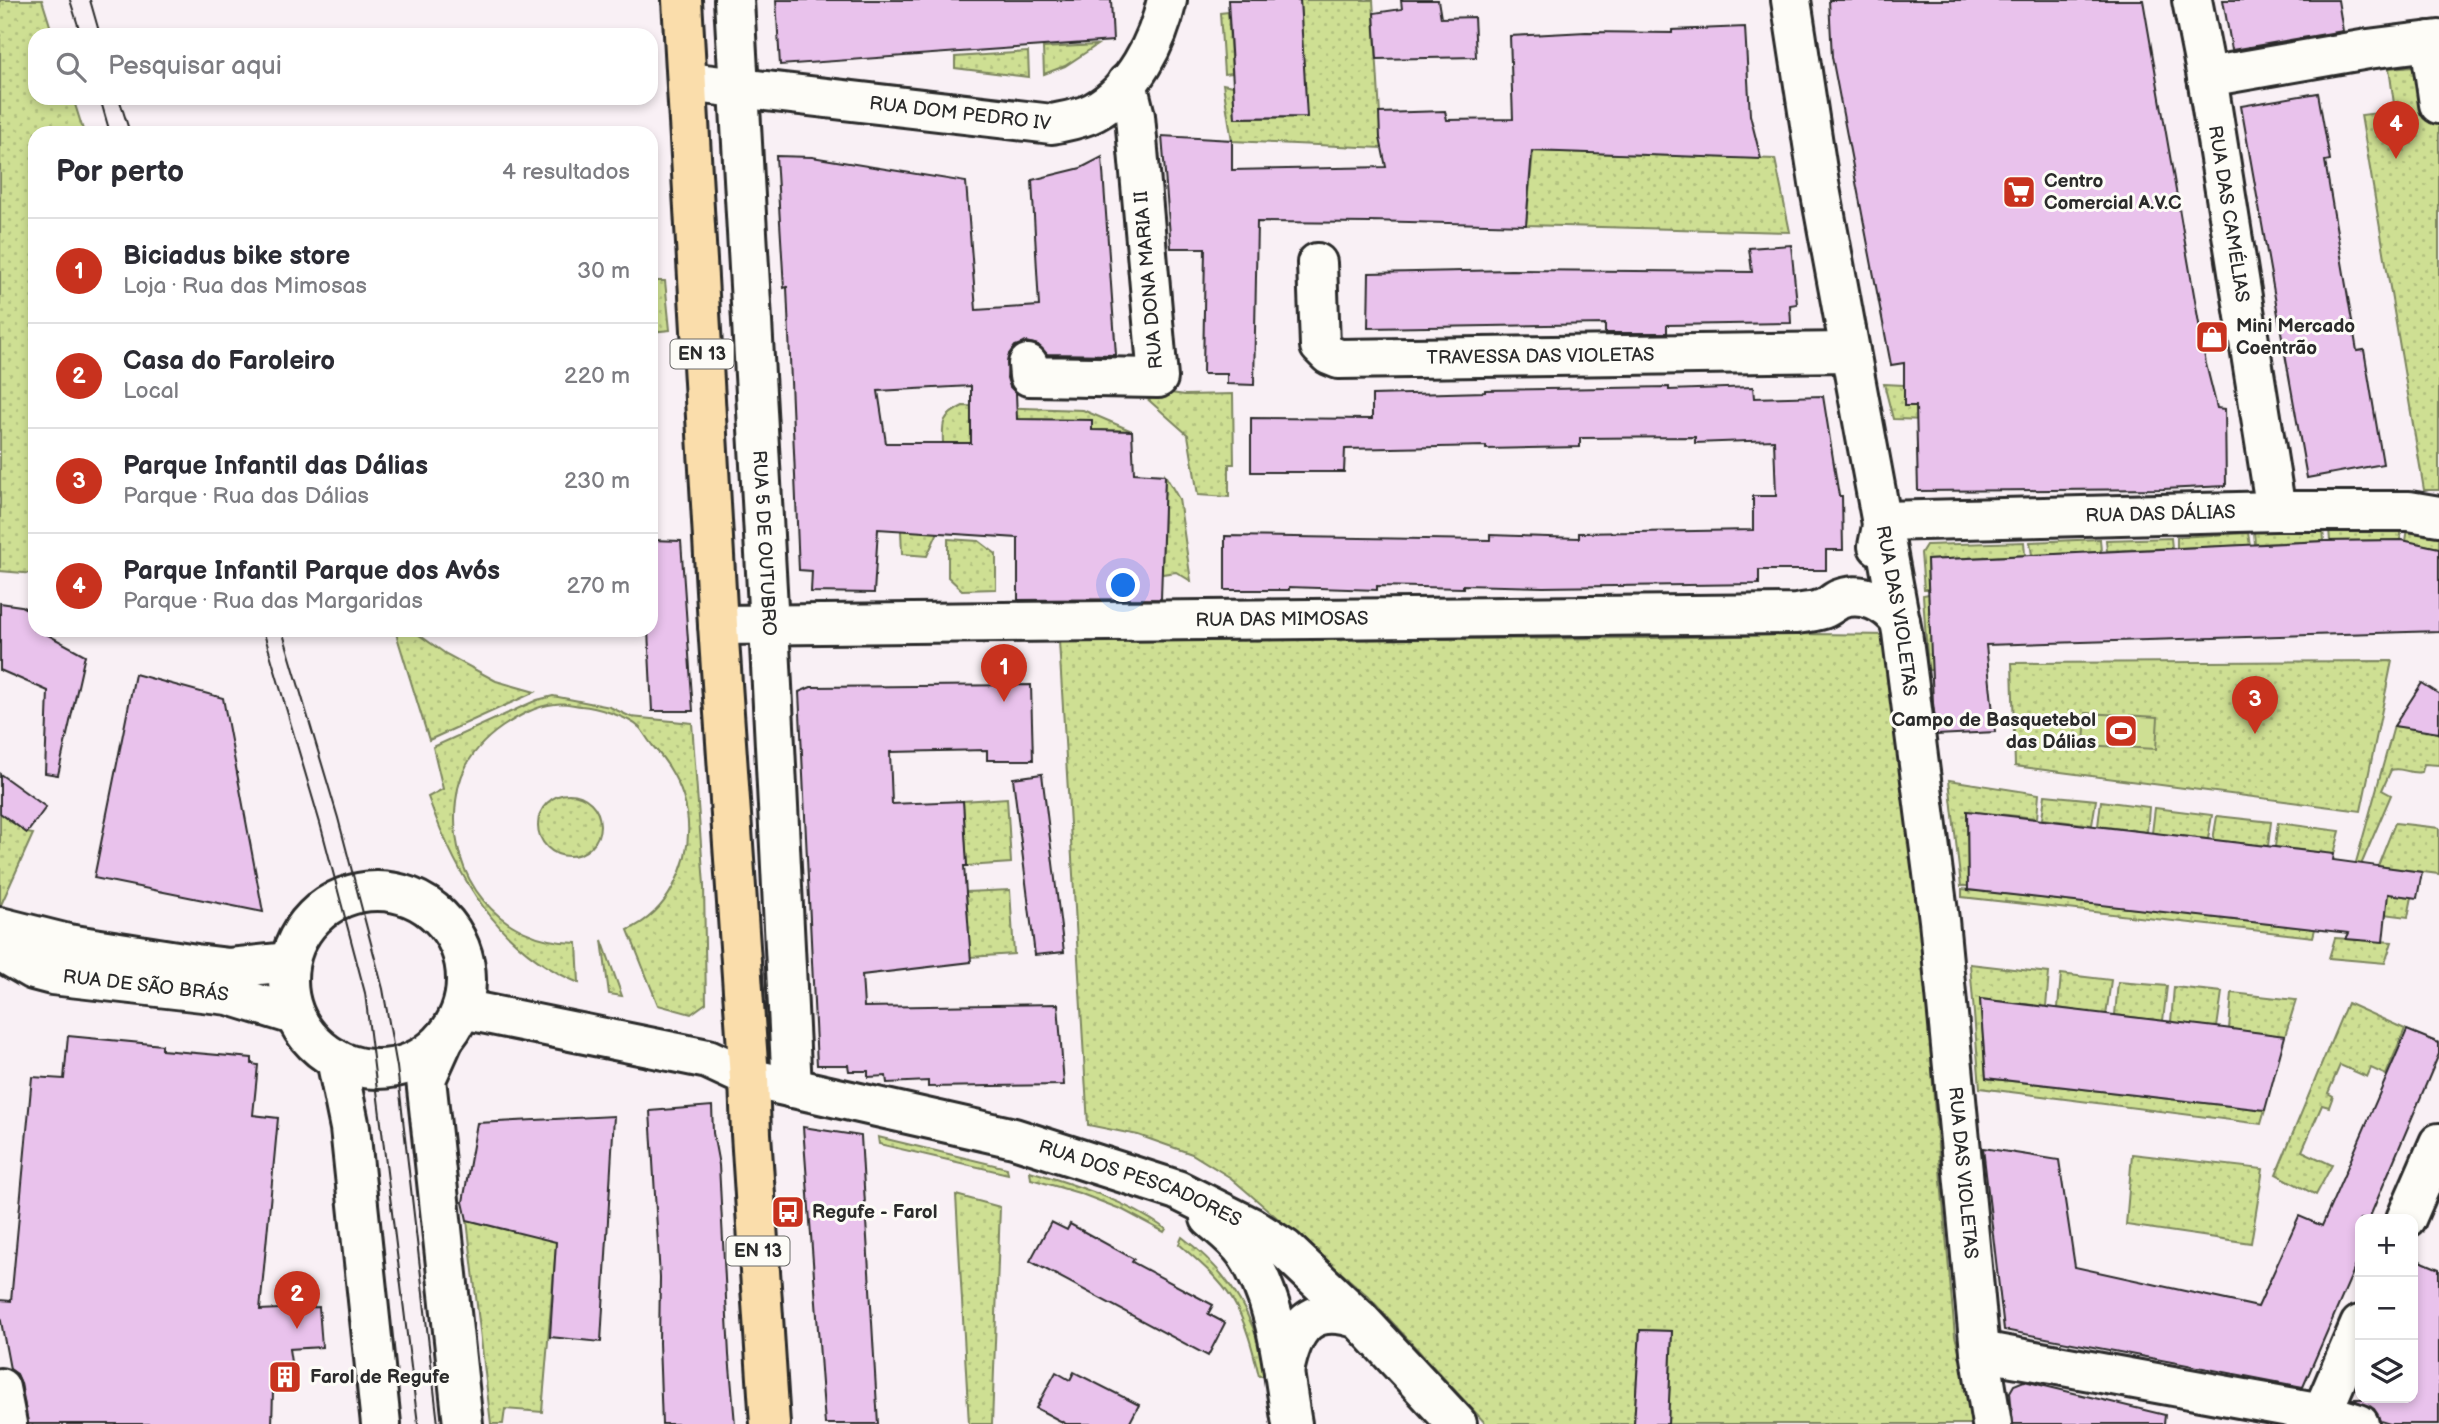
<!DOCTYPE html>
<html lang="pt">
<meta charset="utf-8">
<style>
body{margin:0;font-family:"Balsamiq Sans",sans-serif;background:#f7f7f7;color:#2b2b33}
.controls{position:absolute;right:21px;bottom:21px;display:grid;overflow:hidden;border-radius:14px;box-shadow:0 4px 10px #0003}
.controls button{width:63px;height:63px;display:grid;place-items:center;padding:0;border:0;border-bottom:2px solid #e1e1e2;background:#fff;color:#2b2b33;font:35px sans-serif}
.you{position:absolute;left:1124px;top:586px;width:24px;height:24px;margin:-18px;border:5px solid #fff;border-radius:50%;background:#1a73e8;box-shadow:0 0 0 10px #1a73e833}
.badge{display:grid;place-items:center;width:46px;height:46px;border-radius:50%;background:#c8321e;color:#fff;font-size:23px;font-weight:700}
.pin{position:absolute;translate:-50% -58px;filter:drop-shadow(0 2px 4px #0008)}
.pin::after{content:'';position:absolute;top:37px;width:24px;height:21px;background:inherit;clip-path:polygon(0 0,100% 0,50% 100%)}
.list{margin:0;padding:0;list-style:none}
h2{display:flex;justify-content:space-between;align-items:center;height:91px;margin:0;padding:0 28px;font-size:30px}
h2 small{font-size:23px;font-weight:400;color:#7c7c81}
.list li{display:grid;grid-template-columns:46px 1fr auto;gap:21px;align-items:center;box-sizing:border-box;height:105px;padding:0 28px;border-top:2px solid #e1e1e2}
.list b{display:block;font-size:26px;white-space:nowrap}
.list p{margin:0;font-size:23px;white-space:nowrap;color:#7c7c81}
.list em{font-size:23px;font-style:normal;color:#7c7c81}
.icon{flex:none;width:38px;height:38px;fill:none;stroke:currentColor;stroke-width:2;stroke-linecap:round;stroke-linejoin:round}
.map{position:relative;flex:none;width:2439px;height:1424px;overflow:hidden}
.search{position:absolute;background:#fff;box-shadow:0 4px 10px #0003;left:28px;top:28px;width:630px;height:77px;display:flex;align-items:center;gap:18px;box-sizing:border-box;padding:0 24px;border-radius:21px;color:#7c7c81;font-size:26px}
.panel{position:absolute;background:#fff;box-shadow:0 4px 10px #0003;left:28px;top:126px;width:630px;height:511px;border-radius:21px}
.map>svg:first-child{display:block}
.green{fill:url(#green-dots);stroke:#7c855f;stroke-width:2}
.pitch{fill:#cedf93;stroke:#7c855f;stroke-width:2}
.building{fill:#e9c2ec;stroke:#2b2b2b;stroke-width:2;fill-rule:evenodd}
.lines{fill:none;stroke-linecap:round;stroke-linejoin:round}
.minor-casing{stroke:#2b2b2b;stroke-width:44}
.major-casing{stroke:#2b2b2b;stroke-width:44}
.minor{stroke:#fdfcf7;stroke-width:38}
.major{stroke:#faddab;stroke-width:38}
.tram{stroke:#2b2b2b;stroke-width:2}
.labels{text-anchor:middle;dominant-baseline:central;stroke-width:6;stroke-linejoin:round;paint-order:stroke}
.shield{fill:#fdfcf7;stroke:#6a6a68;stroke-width:2}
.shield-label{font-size:18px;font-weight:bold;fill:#2b2b2b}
.street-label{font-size:19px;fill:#2b2b2b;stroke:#fdfcf7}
.poi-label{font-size:19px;font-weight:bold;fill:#2b2b2b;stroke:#fdfcf7;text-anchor:start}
</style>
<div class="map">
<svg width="2439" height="1424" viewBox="0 0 2439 1424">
<defs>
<pattern id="green-dots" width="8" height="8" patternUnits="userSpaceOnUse" patternTransform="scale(1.75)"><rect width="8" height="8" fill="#cedf93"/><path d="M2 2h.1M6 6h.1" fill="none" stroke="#b1c07f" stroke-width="1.8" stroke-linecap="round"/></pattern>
</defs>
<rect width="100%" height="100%" fill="#f9f0f5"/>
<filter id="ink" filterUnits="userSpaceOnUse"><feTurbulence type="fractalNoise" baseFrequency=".0143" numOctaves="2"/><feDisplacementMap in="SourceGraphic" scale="14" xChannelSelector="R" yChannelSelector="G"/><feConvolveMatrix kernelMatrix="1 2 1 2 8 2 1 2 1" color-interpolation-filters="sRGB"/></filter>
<g filter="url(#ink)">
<g class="green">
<polygon points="0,0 42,0 53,35 35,35 35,98 73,98 84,133 35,133 35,574 0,571"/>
<polygon points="1300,0 1373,0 1382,148 1232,141 1223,84 1233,86 1235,118 1306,117"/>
<polygon points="1228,12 1232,73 1224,74 1220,13"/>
<polygon points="1097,45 1065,66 1044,74 1043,48"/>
<polygon points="1028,52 1029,77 955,68 955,57"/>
<polygon points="2439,64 2439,490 2424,490 2361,115 2395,111 2389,68"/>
<polygon points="1533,151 1775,159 1790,232 1526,225"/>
<polygon points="651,281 665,281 670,330 651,332"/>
<polygon points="1884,384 1904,385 1932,405 1931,420 1893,419"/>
<polygon points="1135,388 1185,395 1233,394 1234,464 1229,464 1229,497 1198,495 1188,435"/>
<path d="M963 406 1083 410 1132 431 1092 430V421L971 419V443H943C942 422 942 416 963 406Z"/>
<polygon points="1165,475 1179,499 1191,581 1176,572 1162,574"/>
<polygon points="2402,528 2400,540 2330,541 2329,529"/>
<polygon points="2408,528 2439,531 2439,548 2406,541"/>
<polygon points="2323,529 2324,541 2255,544 2254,532"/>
<polygon points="901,530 938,532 927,556 902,554"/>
<polygon points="2248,533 2250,545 2177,548 2177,537"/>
<polygon points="2171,538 2172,548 2107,551 2106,540"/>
<polygon points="948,539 979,541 996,554 996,589 962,590 948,577"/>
<polygon points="2100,539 2101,552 2032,555 2030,542"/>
<polygon points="2024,542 2025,555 1927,560 1928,589 1924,589 1921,553 1926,545"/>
<polygon points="1929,594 1933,670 1928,670 1923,595"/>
<polygon points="395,630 412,630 446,654 496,681 535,692 429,740"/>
<polygon points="1813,634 1891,635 1923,939 1935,1114 1955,1336 1961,1357 1971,1424 1668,1424 1672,1331 1640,1330 1634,1424 1486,1424 1368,1296 1231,1178 1192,1154 1138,1135 1088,1125 1059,641 1653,638"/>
<polygon points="2392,661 2361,811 2015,766 2012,663"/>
<path d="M553 696 610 707 631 717 692 723 704 885 706 1003 691 1014 658 1005 628 930C648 921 663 906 673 887 700 836 690 787 652 745 648 740 644 733 640 728 629 717 596 707 581 706 573 705 563 702 555 704 535 706 517 717 502 727 476 745 459 769 456 801 447 878 499 943 577 943L579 983C497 949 457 877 428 797L443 789 433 747 537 700Z"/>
<path d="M2394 726 2439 732V765L2424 764 2422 772C2409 775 2401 766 2391 770L2382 790 2391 795 2355 879 2348 891Z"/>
<polygon points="1949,780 2039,794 2037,818 1967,811 1968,886 1961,886"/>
<circle cx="569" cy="825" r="31"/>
<polygon points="2045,795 2096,800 2092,825 2042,819"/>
<polygon points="1007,798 1011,863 967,866 963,801"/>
<polygon points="2101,801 2149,807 2147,832 2098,826"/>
<polygon points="2155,808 2212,815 2208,839 2152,833"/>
<polygon points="0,813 27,833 33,834 0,907"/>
<polygon points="2217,816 2271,822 2268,846 2213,840"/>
<polygon points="2278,823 2340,831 2334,854 2275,847"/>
<polygon points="2395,823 2439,828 2439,874 2378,866"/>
<polygon points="1962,889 2315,929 2313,937 1962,897"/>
<polygon points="1010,890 1014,954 970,957 966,892"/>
<polygon points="2367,890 2412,897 2408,917 2359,911"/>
<polygon points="2335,938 2392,942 2385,963 2329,958"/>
<polygon points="602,940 622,996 609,994"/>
<polygon points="1970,964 2049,973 2046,1007 1980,999 1986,1078 2265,1110 2261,1124 1980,1088"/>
<polygon points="2061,974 2111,980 2106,1015 2058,1008"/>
<polygon points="2118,982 2167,986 2163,1021 2115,1015"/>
<polygon points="2174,987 2222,992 2217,1028 2171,1022"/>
<polygon points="2232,993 2296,1000 2285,1036 2229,1029"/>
<polygon points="2347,1003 2405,1029 2386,1075 2371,1068 2367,1077 2340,1065 2328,1093 2333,1096 2329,1107 2322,1105 2302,1151 2332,1165 2316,1195 2276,1174"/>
<polygon points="878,1137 1007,1168 1008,1174 879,1144"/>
<polygon points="2132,1154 2263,1169 2251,1243 2126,1225"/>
<path d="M1030 1171C1078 1186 1124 1200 1166 1229L1164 1232 1123 1210 1079 1193 1031 1179Z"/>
<polygon points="956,1195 1000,1207 992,1424 969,1424"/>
<polygon points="559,1211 542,1412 505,1409 503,1424 491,1424 467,1220 517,1232"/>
<path d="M1182 1237C1229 1272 1257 1318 1266 1376H1259C1253 1350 1246 1322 1232 1299 1219 1278 1197 1260 1179 1244Z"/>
</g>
<polygon class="pitch" points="2086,713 2158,717 2156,749 2084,745"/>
<g class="building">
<polygon points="776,0 1111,0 1113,41 780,65"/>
<polygon points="1228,0 1300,0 1307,117 1235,118"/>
<polygon points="1401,0 1438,0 1441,18 1474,17 1476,57 1377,59 1374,13 1402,9"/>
<polygon points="1829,0 2143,0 2206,364 2217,408 2225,409 2226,486 2163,489 1918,491 1916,406 1904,406 1904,363 1891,365 1832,57"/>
<polygon points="2223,0 2338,0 2343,31 2232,50"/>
<polygon points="1745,27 1750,115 1761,159 1532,151 1526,225 1370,221 1370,223 1257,222 1254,385 1227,384 1227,374 1203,374 1205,248 1171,248 1162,136 1232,140 1232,170 1386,167 1380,138 1379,113 1445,111 1447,120 1513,119 1510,36 1586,32 1672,33 1672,30"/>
<polygon points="2318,93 2330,160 2325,161 2357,351 2364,350 2383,464 2307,478 2241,106"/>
<path d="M776 156 812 157 966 182 976 310 1039 306 1032 180 1081 168 1102 157 1116 355 1047 354 1038 345 1026 342 1015 346 1009 354 1007 378 1010 387 1016 393 1017 419 1092 420V430L1132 431 1134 473 1165 475 1161 599 1018 600V538L878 529 874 593 811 592 812 571 799 570 787 287 784 288ZM971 386V443H886L878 391Z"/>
<polygon points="1791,245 1797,304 1790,305 1791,323 1667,325 1667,333 1605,333 1605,324 1368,328 1369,273 1511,270 1752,272 1749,248"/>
<polygon points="1669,387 1669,390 1753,387 1754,398 1823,396 1839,496 1842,496 1843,550 1826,550 1826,570 1759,570 1759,584 1543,587 1463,585 1463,588 1377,586 1377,590 1289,587 1289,590 1225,590 1225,536 1490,540 1490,535 1579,538 1579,533 1753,530 1753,496 1776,496 1774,440 1695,443 1695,437 1580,438 1580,447 1486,449 1486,446 1345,449 1344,472 1251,472 1251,418 1372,419 1372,395 1485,392 1485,390"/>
<polygon points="651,540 681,541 693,711 652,711 648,630 651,630"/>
<polygon points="2402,540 2439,548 2439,631 1986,645 1995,732 1937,735 1933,703 1927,560 2326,541"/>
<polygon points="0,603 21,606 35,613 35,630 39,630 85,655 58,775 45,773 48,691 0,670"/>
<polygon points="135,674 223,698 263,912 94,878"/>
<polygon points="2422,683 2439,694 2439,733 2394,726"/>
<polygon points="1031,685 1033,760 987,760 987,750 890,752 892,804 963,801 967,866 964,866 971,962 862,975 864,1007 1058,1004 1064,1085 928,1087 928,1081 887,1083 886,1076 868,1077 868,1071 849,1071 848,1065 817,1065 799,692 811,687"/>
<polygon points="0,774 46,807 27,833 0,813"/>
<polygon points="1042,774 1064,952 1035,955 1013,778"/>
<polygon points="1967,811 2334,854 2333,860 2422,872 2417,898 2388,894 2383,942 2346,939 2349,933 1968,890"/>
<polygon points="1980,999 2224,1028 2285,1036 2265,1110 1986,1078"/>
<polygon points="2407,1030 2439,1043 2439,1054 2369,1219 2360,1219 2360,1256 2303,1387 2004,1330 1983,1148 2059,1160 2075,1267 2258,1307 2299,1216 2322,1226"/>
<polygon points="68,1036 162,1045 162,1050 252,1058 252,1064 258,1065 253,1115 278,1118 260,1310 319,1307 322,1347 289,1349 294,1382 273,1392 272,1424 28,1424 21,1383 17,1374 10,1369 0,1316 0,1300 11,1301 32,1077 64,1079"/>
<polygon points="712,1106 713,1133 719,1165 729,1355 735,1424 662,1424 659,1343 660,1278 650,1111"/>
<polygon points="614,1116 601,1342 550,1337 556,1242 467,1220 463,1202 477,1123"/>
<polygon points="803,1127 861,1136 878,1424 825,1424"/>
<polygon points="1051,1222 1067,1230 1070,1224 1134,1259 1132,1262 1213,1305 1208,1314 1225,1323 1208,1356 1030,1261"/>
<polygon points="2420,1261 2439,1269 2439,1424 2390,1424 2380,1421 2374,1409 2352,1399 2413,1398 2413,1277"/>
<polygon points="1640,1330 1672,1331 1668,1424 1634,1424"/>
<polygon points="1056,1372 1070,1380 1074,1372 1139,1405 1129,1424 1066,1424 1036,1408"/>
<polygon points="2024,1381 2165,1415 2164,1424 2013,1424 2010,1392 2014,1385"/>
</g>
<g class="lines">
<defs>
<g id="minor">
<path id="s1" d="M734 0 769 625 792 1088"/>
<path id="s2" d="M1791 0 1819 183 1902 632 1939 920 1980 1351 1992 1424"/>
<path id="s3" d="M2192 0 2207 77 2276 511"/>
<polyline points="2430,41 2439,104"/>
<polyline points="2207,77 2368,49 2439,40"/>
<path id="s4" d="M687 82 1052 124C1066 121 1081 119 1094 112 1133 91 1158 42 1167 0"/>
<path id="s5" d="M1317 263 1320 346 1329 355 1339 359 1850 352"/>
<polyline points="1028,364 1029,376 1158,378 1135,116 1127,83"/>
<path id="s6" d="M1878 546 1883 521 2276 511H2409L2439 516"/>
<path id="s7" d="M718 625 1797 614C1806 612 1817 612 1825 608 1830 606 1835 601 1840 599 1863 591 1887 603 1900 621"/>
<circle cx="377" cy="980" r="89"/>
<polyline points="0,927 68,944 196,964 229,968 289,962"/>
<path id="s8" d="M0 951 33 970 52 975 229 995 294 1015"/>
<path id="s9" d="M462 1009 708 1059 749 1078 1014 1138 1177 1190 1251 1227 1285 1249 1359 1319 1457 1424"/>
<polyline points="444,1039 426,1079 463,1424"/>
<polyline points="336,1059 350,1128 381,1424"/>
<path d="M1210 1218C1221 1228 1236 1239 1245 1252 1279 1302 1282 1366 1292 1424"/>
<polyline points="2406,1219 2439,1143"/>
<polyline points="1980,1351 2322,1413 2359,1424"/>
<path d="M1284 1372C1293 1327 1310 1302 1359 1319"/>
<polyline points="0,1388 7,1424"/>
<polyline points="2322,1413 2360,1325"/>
</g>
<polyline id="major" points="682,0 718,625 749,1078 751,1134 770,1424"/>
</defs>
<use href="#minor" class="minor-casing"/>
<use href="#major" class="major-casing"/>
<use href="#minor" class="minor"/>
<use href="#major" class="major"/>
<g class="tram">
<polyline points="70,0 81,35"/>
<polyline points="90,0 100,35"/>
<polyline points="100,98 110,133"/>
<polyline points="119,98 130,133"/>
<polyline points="263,630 320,823 365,993 418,1424"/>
<polyline points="282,630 338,818 383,989 397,1067 438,1424"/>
</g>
</g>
</g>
<defs>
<symbol id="supermarket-square" viewBox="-11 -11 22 22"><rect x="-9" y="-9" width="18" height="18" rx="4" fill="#c8321e" stroke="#fdfcf7"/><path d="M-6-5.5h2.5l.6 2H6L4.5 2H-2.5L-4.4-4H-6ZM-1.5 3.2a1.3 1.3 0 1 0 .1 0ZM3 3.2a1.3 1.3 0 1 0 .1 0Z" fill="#fff"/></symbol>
<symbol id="shop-square" viewBox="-11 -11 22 22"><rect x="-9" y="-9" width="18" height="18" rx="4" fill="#c8321e" stroke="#fdfcf7"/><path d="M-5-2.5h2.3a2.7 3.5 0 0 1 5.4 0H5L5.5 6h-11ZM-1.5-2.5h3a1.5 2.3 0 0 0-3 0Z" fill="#fff"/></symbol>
<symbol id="stadium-square" viewBox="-11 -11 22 22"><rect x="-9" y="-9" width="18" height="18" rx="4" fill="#c8321e" stroke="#fdfcf7"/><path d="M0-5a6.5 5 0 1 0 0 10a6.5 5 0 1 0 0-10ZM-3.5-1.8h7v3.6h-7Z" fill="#fff"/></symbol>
<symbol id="bus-square" viewBox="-11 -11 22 22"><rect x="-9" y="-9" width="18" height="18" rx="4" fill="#c8321e" stroke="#fdfcf7"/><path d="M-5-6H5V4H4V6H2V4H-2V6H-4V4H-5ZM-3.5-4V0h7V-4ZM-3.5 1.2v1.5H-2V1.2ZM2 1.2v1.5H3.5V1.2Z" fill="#fff"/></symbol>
<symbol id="building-square" viewBox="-11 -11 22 22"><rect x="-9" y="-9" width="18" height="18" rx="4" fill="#c8321e" stroke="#fdfcf7"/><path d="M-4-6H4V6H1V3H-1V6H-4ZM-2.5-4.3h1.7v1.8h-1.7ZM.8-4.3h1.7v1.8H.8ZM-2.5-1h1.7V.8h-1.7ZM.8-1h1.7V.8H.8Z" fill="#fff"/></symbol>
</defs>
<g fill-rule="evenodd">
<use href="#supermarket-square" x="2000" y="173" width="38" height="38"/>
<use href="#shop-square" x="2193" y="318" width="38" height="38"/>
<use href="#stadium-square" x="2102" y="712" width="38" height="38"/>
<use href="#bus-square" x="769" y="1193" width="38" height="38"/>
<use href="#building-square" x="266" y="1358" width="38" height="38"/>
</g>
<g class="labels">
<g class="shield">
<rect x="670.5" y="339.5" width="63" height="29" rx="5"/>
<rect x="726.5" y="1236.5" width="63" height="29" rx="5"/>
</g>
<g class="shield-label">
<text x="702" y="354">EN 13</text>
<text x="758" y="1251">EN 13</text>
</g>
<g class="street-label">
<text stroke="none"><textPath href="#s4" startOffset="275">RUA DOM PEDRO IV</textPath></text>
<text stroke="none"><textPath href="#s3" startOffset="217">RUA DAS CAMÉLIAS</textPath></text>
<text transform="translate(1149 280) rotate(-95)">RUA DONA MARIA II</text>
<text stroke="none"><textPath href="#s5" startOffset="308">TRAVESSA DAS VIOLETAS</textPath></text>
<text stroke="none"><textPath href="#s6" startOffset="303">RUA DAS DÁLIAS</textPath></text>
<text stroke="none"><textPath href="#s1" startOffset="544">RUA 5 DE OUTUBRO</textPath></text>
<text stroke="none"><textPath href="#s2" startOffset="620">RUA DAS VIOLETAS</textPath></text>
<text stroke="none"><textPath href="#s7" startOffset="564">RUA DAS MIMOSAS</textPath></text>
<text stroke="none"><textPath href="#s8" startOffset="152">RUA DE SÃO BRÁS</textPath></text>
<text stroke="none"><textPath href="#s2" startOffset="1186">RUA DAS VIOLETAS</textPath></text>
<text stroke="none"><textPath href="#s9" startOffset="702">RUA DOS PESCADORES</textPath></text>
</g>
<g class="poi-label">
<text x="2044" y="181">Centro<tspan x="2044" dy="22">Comercial A.V.C</tspan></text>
<text x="2236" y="326">Mini Mercado<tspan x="2236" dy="22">Coentrão</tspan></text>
<text x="2096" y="720" text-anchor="end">Campo de Basquetebol<tspan x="2096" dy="22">das Dálias</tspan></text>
<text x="812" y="1212">Regufe - Farol</text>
<text x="310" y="1377">Farol de Regufe</text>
</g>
</g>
</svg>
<div class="controls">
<button>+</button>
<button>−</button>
<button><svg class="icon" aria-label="layers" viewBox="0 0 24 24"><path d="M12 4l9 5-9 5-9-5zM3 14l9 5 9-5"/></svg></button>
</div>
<div class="you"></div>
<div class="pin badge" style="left:1004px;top:702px">1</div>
<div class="pin badge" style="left:297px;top:1329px">2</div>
<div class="pin badge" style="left:2255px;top:734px">3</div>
<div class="pin badge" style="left:2396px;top:159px">4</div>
<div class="search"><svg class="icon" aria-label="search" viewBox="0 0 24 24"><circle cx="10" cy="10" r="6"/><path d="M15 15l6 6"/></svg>Pesquisar aqui</div>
<section class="panel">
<h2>Por perto<small>4 resultados</small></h2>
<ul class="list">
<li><span class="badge">1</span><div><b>Biciadus bike store</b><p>Loja · Rua das Mimosas</p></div><em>30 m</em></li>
<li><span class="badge">2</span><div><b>Casa do Faroleiro</b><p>Local</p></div><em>220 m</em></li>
<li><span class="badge">3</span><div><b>Parque Infantil das Dálias</b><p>Parque · Rua das Dálias</p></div><em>230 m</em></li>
<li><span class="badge">4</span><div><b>Parque Infantil Parque dos Avós</b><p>Parque · Rua das Margaridas</p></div><em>270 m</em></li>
</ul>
</section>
</div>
